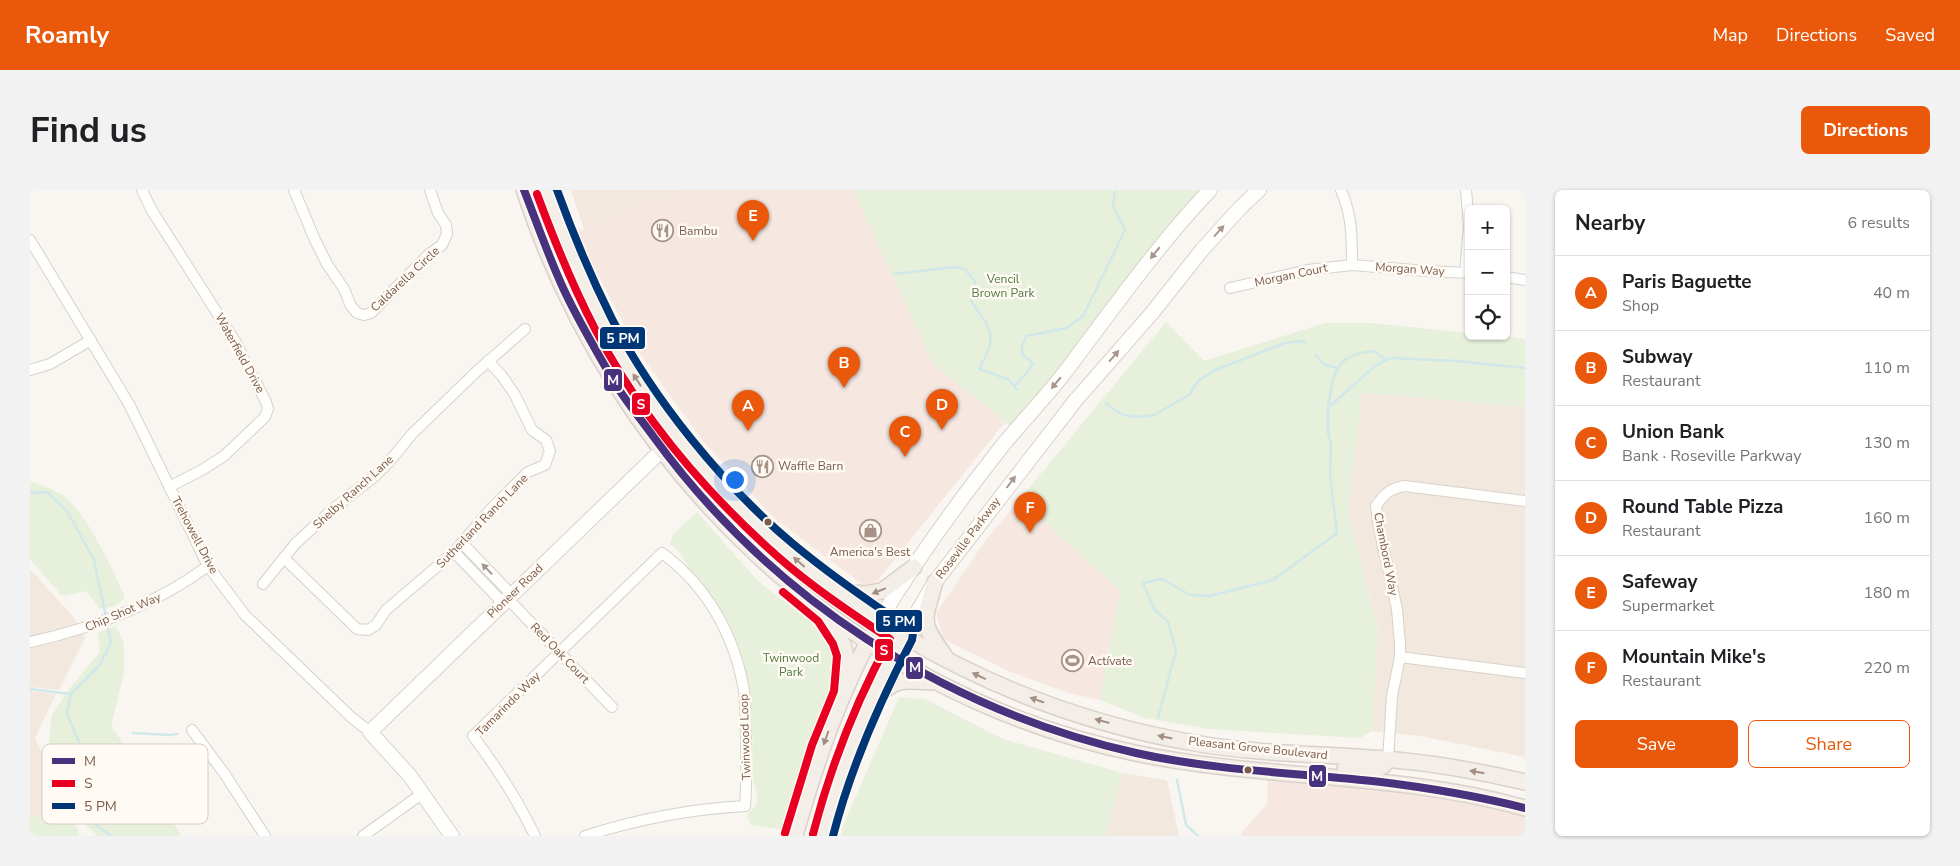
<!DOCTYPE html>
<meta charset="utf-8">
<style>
body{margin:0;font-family:"Nunito Sans",sans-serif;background:#f2f2f2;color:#202124}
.controls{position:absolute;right:15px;top:15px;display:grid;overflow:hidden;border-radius:8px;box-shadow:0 1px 4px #0004}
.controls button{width:45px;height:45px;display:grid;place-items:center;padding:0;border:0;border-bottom:1px solid #e0e0e0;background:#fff;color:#202124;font:25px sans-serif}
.you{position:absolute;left:704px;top:289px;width:18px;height:18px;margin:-12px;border:4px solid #fff;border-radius:50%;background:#1a73e8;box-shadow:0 0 0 8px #1a73e833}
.badge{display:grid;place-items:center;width:32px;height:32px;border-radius:50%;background:#ea580c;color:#fff;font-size:16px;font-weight:700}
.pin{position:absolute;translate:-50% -41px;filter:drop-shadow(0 1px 2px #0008)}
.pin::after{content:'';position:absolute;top:26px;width:18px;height:15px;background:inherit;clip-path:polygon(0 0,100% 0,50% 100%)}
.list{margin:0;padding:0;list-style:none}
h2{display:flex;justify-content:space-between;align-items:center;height:65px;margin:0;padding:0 20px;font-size:21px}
h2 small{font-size:16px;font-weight:400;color:#757577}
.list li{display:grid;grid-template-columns:32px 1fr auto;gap:15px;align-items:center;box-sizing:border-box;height:75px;padding:0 20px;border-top:1px solid #e0e0e0}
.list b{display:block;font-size:19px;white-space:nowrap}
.list p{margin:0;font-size:16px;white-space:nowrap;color:#757577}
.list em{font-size:16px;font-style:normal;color:#757577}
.actions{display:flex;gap:10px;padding:15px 20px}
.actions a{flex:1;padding:11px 0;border:1px solid #ea580c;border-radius:8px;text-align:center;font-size:18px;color:#ea580c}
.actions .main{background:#ea580c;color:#fff}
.icon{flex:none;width:28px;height:28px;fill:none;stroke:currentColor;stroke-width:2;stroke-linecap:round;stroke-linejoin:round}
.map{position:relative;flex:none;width:1495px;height:646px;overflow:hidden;border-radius:8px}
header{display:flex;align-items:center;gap:30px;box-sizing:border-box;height:70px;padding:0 25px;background:#ea580c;color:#fff}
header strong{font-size:24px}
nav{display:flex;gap:28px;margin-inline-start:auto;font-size:18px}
.intro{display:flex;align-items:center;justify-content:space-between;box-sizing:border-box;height:120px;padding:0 30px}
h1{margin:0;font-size:35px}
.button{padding:12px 22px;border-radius:8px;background:#ea580c;color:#fff;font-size:18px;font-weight:700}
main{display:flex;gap:30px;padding:0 30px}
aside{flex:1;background:#fff;border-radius:8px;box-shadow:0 1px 4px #0004}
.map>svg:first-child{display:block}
.residential{fill:#f2e8de}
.commercial{fill:#f6e8e1}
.green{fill:#e7f0db}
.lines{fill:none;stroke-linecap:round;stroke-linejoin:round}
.stream{stroke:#d0e8ea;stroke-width:2.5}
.street-casing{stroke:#d7d1cb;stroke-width:12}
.secondary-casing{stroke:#d9d2cb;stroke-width:16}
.primary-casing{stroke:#dad1cc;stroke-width:18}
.street{stroke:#fefefd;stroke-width:10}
.secondary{stroke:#fefefd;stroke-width:14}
.primary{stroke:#f3eee8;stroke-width:15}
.bus-1-casing{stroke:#fffaf3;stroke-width:11}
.bus-2-casing{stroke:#fffaf3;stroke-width:11}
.bus-3-casing{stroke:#fffaf3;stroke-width:11}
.bus-1{stroke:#48327e;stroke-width:8}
.bus-2{stroke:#e80022;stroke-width:8}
.bus-3{stroke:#003676;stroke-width:8}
.oneway{fill:#a8958b}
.oneway2{fill:#a48f83}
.bus-dot{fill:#7a5c4d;stroke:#fffaf3;stroke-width:2}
.labels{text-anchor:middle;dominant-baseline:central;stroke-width:5;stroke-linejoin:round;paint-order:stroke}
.poi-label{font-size:12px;fill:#7a5c4d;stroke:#fffaf3;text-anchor:start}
.street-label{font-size:12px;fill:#7a5c4d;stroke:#fffaf3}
.park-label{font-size:12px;fill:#537a41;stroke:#fffaf3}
.key{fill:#fffaf3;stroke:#d7cbc1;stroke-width:1}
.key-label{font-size:14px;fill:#7a5c4d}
.line-badge{stroke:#fffaf3;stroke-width:2}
.badge-label{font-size:14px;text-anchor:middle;font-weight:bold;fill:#fff}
</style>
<header>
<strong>Roamly</strong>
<nav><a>Map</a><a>Directions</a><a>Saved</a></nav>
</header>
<div class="intro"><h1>Find us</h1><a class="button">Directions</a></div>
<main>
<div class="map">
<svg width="1495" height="646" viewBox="0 0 1495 646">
<rect width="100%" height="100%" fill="#f9f5f0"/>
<g class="residential">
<polygon points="541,0 655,0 554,39"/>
<polygon points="1332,203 1495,217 1495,567 1390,546 1342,541 1348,439 1318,322"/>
<polygon points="0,379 46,430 55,448 29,500 0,497"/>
<polygon points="0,499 1,501 26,504 5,548 40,626 0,626"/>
<polygon points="1092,583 1137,590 1149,646 1076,646"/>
</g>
<g class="commercial">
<polygon points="655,0 824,0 976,231 844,395 833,395 744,328 673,251 610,164 545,42"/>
<polygon points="990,309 1090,401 1070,510 1039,503 978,481 913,449 906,423 956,350"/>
<polygon points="1238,589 1319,593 1427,608 1495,626 1495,646 1211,646 1212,642 1237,614"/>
</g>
<g class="green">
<polygon points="823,0 1176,0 1136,46 981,237 903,174"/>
<polygon points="1136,132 1174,171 1295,133 1340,133 1439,143 1439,146 1471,146 1495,149 1495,217 1332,203 1318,322 1348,440 1342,541 1330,548 1179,539 1115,528 1070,510 1090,401 990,309"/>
<path d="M0 291C9 295 20 298 29 303 54 316 84 382 95 408L85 416 70 419 56 401 32 406 0 369Z"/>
<path d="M667 322 727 390 805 451 811 463 810 476 775 562 752 640 721 635 717 625C732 612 727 609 724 592 722 586 723 579 723 573 722 550 723 527 720 505 715 457 693 415 661 380 652 369 653 363 640 354L643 344Z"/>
<polygon points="86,436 94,454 94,482 81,536 97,559 100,598 135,621 152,646 68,646 46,627 18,558 22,525 36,503 70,462 68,443"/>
<polygon points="869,507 895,509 973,549 1092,583 1076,646 811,646 813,636"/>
<polygon points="0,626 42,626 50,646 0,646"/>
</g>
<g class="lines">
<g class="stream">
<path d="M864 84 924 77 935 79 945 92 941 111C961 141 969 144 949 179L978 189 987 200"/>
<polyline points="1286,165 1293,174 1307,178"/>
<polyline points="984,196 995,185 1003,173 992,164 992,157 996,146 1037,138 1053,126 1095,40 1083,16 1085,0"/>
<polyline points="1076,213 1083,219 1094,225 1109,227 1124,225 1159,205 1169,190 1185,180 1255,153 1271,151 1275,152"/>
<path d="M1298 217C1304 182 1304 164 1345 161L1355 170"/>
<polyline points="0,303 17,302 37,321 64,370 76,427"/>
<polyline points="77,433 81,453 69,476 41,504 37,524 58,573 57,628 81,646"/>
<polyline points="0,499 41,504"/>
<polyline points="1128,528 1146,460 1138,432 1124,419 1113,393 1132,389 1160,405 1179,406 1243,390 1307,343 1300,285 1301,254 1298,242 1298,218 1345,176 1361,168 1426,171 1495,178"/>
<polyline points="103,543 140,545 147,544"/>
<polyline points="1147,590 1156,635 1168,646"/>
</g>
<defs>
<g id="street">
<polyline points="112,0 121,19 205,151 236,212 238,219 235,227 194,266 172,280 139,297"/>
<polyline points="264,0 285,50 297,74 314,99 321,116 327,123 334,125 341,123 399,64 412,55 417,44 416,35 408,23 400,0"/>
<path d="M1311 0C1322 25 1322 48 1322 75"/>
<polyline points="0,50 99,214 178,376 215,425 321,527 340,542"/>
<polyline points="1435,82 1439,37 1436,0"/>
<polyline points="1476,87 1495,90"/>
<polyline points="1200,98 1278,80 1322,75 1396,81 1439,83"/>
<polyline points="0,180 20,174 61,150"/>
<polyline points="432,353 482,405"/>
<polyline points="424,362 473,413"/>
<polyline points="254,368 327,439 338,440 346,435 356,420 424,362 460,320 498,282 515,275 520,261 516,250 502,240 485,205 472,186 458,171"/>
<polyline points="233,394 265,354 303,319 345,286 359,272 382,244 446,182 495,139"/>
<polyline points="478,409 582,517"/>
<path d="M0 452C64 438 125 415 178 376"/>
<polyline points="1370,467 1495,483"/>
<polyline points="162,540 194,583 235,646"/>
<path d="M1358 570 1362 506 1370 467V454L1367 419 1349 338 1346 316C1354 304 1361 298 1375 296L1495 311"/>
<polyline points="333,646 393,603"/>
<path d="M505 646C488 610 467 578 443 546L632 363C677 396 705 446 714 501 716 516 715 532 716 547 716 570 717 592 715 616 660 619 608 629 555 646"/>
</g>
<g id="secondary">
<path d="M849 431C886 370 928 312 973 255 992 232 1013 210 1032 186 1080 123 1125 58 1180 0"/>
<polyline points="873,446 905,392 1045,211 1122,123 1172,60 1209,19 1229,0"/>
<polyline points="422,646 380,586 340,542 631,261"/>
</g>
<g id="primary">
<path d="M494 0C586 279 815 502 1105 563 1234 590 1368 582 1495 618"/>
<path d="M516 0C545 88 587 172 644 245 771 408 961 518 1164 553 1227 564 1291 564 1355 569 1402 573 1449 581 1495 592"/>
<path d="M905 392C893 434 890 431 916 468"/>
<polyline points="809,402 835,404 852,401 884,377"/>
<path d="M799 430C817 458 817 459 815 492"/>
<path d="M843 510C867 488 871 490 901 492"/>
<polyline points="1315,578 1349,578 1353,576 1358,570"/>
<path d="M765 646C786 571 811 499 849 431"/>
<path d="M793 646C809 576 838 508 873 446"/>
</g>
</defs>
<use href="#street" class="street-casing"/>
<use href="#secondary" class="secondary-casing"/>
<use href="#primary" class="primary-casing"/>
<use href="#street" class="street"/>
<use href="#secondary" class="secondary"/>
<use href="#primary" class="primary"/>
<defs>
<path id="bus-1" d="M494 0C507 33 519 68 534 100 548 130 569 166 586 195 597 213 611 229 623 246 740 407 912 519 1106 563 1186 581 1270 583 1351 592 1400 598 1447 606 1495 618"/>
<g id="bus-2">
<path d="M507 4C524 50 542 95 565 139 610 225 675 302 747 366 782 397 821 423 860 449 826 511 801 575 783 644"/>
<polyline points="753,402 788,431 803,454 807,466 804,501 782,555 755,643"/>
</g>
<path id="bus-3" d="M527 0C543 44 561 87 582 129 623 209 693 295 762 353 799 384 838 411 879 438L883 443 882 450C849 513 821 576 803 646"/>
</defs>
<use href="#bus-1" class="bus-1-casing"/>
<use href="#bus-2" class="bus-2-casing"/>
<use href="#bus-3" class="bus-3-casing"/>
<use href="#bus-1" class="bus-1"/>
<use href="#bus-2" class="bus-2"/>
<use href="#bus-3" class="bus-3"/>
</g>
<defs><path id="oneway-solid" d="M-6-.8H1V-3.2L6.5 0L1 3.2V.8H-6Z" transform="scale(1.25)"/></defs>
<g class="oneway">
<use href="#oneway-solid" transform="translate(1189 41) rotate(-48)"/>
<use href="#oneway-solid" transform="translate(1125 63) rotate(129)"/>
<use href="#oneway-solid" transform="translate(1084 166) rotate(-49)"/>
<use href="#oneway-solid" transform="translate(1026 193) rotate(130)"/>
<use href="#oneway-solid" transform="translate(981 292) rotate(-53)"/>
<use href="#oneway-solid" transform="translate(457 379) rotate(-134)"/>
</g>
<g class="oneway2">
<use href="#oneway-solid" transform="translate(607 190) rotate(-123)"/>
<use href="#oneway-solid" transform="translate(769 372) rotate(-139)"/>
<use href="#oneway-solid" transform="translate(849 401) rotate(158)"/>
<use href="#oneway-solid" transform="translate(949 486) rotate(-155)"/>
<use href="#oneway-solid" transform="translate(1007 510) rotate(-161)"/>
<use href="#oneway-solid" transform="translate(1072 531) rotate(-164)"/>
<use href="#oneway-solid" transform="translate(1135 547) rotate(-168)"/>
<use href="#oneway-solid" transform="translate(796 548) rotate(110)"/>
<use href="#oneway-solid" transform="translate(1447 582) rotate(-170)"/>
</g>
<defs>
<symbol id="restaurant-ring" viewBox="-11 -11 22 22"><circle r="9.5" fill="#fffaf3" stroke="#a69286" stroke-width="1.5"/><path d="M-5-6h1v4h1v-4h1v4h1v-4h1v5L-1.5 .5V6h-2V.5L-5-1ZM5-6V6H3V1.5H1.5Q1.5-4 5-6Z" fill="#a69286"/></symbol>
<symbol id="shop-ring" viewBox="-11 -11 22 22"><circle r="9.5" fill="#fffaf3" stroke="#a69286" stroke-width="1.5"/><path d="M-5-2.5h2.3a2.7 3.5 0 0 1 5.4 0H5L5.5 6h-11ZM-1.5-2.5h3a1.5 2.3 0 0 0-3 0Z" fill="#a69286"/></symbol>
<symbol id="stadium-ring" viewBox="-11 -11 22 22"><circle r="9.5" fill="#fffaf3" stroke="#a69286" stroke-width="1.5"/><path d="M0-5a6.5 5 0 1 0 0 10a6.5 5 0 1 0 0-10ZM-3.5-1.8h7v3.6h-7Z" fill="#a69286"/></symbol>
</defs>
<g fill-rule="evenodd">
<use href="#restaurant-ring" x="620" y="28" width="25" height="25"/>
<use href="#restaurant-ring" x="720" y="264" width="25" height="25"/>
<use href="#shop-ring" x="828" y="328" width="25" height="25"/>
<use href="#stadium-ring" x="1030" y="458" width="25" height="25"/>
</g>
<g class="bus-dot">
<circle cx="738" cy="332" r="4.5"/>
<circle cx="1218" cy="580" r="4.5"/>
</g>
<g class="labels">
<g class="poi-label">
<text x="649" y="41">Bambu</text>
<text x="748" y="276">Waffle Barn</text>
<text x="840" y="362" text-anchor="middle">America's Best</text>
<text x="1058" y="471">Actívate</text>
</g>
<g class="street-label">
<text transform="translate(1380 79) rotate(4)">Morgan Way</text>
<text transform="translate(1261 85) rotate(-12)">Morgan Court</text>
<text transform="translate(375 89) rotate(-43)">Caldarella Circle</text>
<text transform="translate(210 163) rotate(61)">Waterfield Drive</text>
<text transform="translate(323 302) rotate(-42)">Shelby Ranch Lane</text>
<text transform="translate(452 331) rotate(-46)">Sutherland Ranch Lane</text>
<text transform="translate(165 345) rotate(62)">Trehowell Drive</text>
<text transform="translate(938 348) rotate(-53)">Roseville Parkway</text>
<text transform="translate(1356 364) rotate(79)">Chambord Way</text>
<text transform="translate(485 401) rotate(-44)">Pioneer Road</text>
<text transform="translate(93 422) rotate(-23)">Chip Shot Way</text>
<text transform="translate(530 463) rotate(46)">Red Oak Court</text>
<text transform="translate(478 514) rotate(-45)">Tamarindo Way</text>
<text transform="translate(715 547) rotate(-92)">Twinwood Loop</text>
<text transform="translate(1228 558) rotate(6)">Pleasant Grove Boulevard</text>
</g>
<g class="park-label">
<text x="973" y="89">Vencil<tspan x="973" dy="14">Brown Park</tspan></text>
<text x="761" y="468">Twinwood<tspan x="761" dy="14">Park</tspan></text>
</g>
</g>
<rect x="12" y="554" width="166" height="80" rx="8" class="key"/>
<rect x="22" y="568" width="23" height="6" fill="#48327e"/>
<rect x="22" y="590" width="23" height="7" fill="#e80022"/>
<rect x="22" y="613" width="23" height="6" fill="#003676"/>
<g class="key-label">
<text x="54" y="576">M</text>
<text x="54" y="598">S</text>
<text x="54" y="621">5 PM</text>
</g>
<g class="line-badge">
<rect x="569" y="136" width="47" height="24" rx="5" fill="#003676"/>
<rect x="573" y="178" width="20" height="24" rx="5" fill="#48327e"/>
<rect x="601" y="202" width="20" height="24" rx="5" fill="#e80022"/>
<rect x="845" y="419" width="48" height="24" rx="5" fill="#003676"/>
<rect x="844" y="448" width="20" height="24" rx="5" fill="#e80022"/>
<rect x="875" y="466" width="19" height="24" rx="5" fill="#48327e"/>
<rect x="1278" y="574" width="19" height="24" rx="5" fill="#48327e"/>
</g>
<g class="badge-label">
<text x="593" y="153">5 PM</text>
<text x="583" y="195">M</text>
<text x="611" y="219">S</text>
<text x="869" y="436">5 PM</text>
<text x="854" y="465">S</text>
<text x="885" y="482">M</text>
<text x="1287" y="591">M</text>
</g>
</svg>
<div class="controls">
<button>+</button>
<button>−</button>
<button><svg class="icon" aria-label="locate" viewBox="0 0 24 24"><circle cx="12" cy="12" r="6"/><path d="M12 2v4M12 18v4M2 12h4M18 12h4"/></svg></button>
</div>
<div class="you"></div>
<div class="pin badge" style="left:718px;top:241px">A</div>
<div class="pin badge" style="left:814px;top:198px">B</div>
<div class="pin badge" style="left:875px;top:267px">C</div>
<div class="pin badge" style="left:912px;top:240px">D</div>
<div class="pin badge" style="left:723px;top:51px">E</div>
<div class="pin badge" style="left:1000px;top:343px">F</div>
</div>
<aside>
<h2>Nearby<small>6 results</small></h2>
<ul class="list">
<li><span class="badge">A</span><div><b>Paris Baguette</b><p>Shop</p></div><em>40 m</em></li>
<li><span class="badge">B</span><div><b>Subway</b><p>Restaurant</p></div><em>110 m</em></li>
<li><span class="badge">C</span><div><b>Union Bank</b><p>Bank · Roseville Parkway</p></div><em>130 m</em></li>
<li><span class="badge">D</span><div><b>Round Table Pizza</b><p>Restaurant</p></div><em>160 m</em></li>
<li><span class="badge">E</span><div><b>Safeway</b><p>Supermarket</p></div><em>180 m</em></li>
<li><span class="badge">F</span><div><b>Mountain Mike's</b><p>Restaurant</p></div><em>220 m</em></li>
</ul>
<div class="actions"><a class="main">Save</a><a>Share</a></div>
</aside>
</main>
